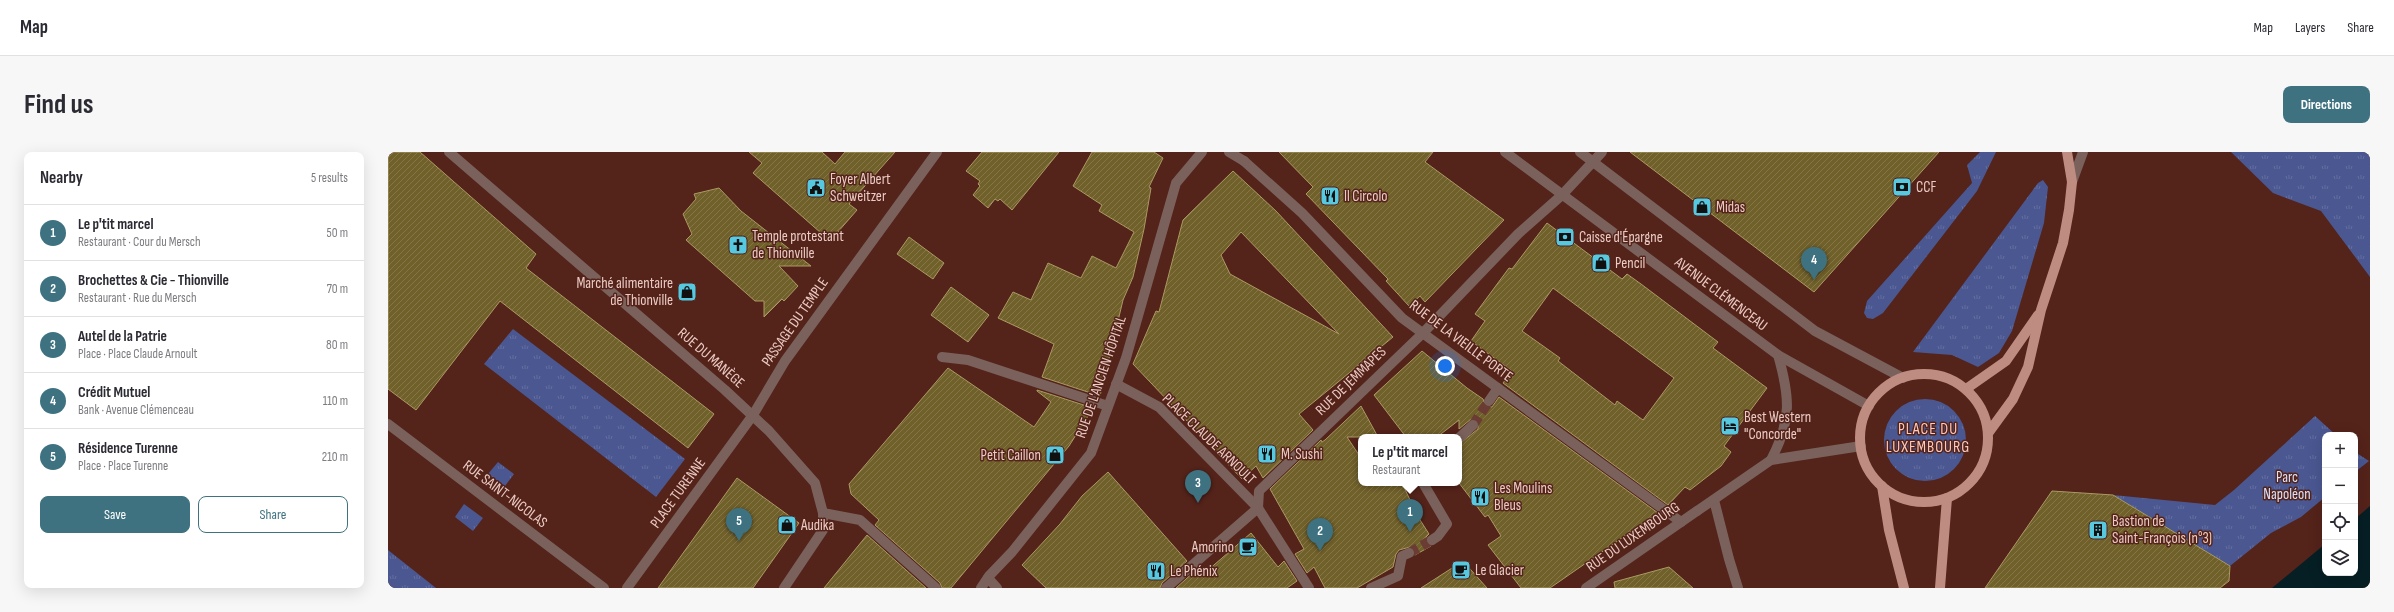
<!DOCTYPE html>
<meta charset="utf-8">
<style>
body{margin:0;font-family:"Sofia Sans Condensed",sans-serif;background:#f7f7f7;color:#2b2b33}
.controls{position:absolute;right:12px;bottom:12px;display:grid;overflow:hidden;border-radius:8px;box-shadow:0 4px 16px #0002}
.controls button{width:36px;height:36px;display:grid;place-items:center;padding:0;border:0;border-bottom:1px solid #e1e1e2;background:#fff;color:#2b2b33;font:20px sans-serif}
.you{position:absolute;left:1057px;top:214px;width:14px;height:14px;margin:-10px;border:3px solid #fff;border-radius:50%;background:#1a73e8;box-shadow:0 0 0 6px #1a73e833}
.badge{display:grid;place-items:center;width:26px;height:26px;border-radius:50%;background:#3e7281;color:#fff;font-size:13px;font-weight:700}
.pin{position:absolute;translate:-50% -33px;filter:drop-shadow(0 1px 2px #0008)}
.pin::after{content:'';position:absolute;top:21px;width:14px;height:12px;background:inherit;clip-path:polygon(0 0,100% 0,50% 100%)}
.popup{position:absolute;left:970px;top:282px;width:104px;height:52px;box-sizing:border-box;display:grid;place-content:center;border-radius:8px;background:#fff;filter:drop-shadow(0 1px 3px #0005);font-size:13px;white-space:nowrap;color:#7c7c81}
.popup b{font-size:15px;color:#2b2b33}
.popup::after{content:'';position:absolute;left:50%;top:100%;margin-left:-8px;border:8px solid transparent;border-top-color:#fff}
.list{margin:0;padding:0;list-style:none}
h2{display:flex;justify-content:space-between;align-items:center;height:52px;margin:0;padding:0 16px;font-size:17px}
h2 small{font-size:13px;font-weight:400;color:#7c7c81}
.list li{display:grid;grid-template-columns:26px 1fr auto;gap:12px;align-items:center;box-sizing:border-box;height:56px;padding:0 16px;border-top:1px solid #e1e1e2}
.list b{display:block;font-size:15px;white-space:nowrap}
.list p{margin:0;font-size:13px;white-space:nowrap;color:#7c7c81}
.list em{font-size:13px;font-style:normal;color:#7c7c81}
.actions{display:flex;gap:8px;padding:12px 16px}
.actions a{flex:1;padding:9px 0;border:1px solid #3e7281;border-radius:8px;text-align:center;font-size:14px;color:#3e7281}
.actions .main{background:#3e7281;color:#fff}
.icon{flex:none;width:22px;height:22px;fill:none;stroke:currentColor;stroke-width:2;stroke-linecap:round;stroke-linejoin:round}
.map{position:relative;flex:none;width:1982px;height:436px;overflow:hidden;border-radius:8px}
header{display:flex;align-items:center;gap:24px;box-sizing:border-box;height:56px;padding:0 20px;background:#fff;border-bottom:1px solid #e1e1e2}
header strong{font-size:19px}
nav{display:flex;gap:22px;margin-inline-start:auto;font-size:14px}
.intro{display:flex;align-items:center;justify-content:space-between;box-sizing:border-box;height:96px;padding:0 24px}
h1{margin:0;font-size:28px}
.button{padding:10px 18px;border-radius:8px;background:#3e7281;color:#fff;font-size:14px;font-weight:700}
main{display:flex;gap:24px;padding:0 24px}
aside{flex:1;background:#fff;border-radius:8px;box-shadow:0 4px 16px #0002}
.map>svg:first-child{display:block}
.grass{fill:url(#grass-tufts)}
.water{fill:#061f24}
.building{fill:url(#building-hatch);stroke:#ab9a64;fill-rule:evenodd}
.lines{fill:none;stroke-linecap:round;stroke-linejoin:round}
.pedestrian-tunnel{stroke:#6b3c33;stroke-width:10;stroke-dasharray:10 5;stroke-linecap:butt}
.pedestrian{stroke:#7a615c;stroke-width:10}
.minor{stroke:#7a615c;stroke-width:10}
.tertiary{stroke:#7a615c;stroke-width:10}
.primary{stroke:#bf8c81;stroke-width:10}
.labels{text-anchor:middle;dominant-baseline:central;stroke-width:3;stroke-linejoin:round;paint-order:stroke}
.poi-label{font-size:15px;fill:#ebcbc3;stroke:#54231a;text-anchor:start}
.street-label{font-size:15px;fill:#ebcbc3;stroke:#54231a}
.park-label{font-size:15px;fill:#d9e1fb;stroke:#54231a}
.neighbourhood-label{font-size:16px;letter-spacing:1px;fill:#fdcabe;stroke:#54231a}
</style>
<header>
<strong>Map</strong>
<nav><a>Map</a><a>Layers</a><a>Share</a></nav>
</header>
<div class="intro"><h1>Find us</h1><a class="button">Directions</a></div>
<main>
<aside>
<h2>Nearby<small>5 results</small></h2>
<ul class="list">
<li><span class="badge">1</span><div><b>Le p'tit marcel</b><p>Restaurant · Cour du Mersch</p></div><em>50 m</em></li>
<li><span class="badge">2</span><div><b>Brochettes &amp; Cie - Thionville</b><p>Restaurant · Rue du Mersch</p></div><em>70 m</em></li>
<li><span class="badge">3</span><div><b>Autel de la Patrie</b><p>Place · Place Claude Arnoult</p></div><em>80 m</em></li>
<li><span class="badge">4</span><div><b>Crédit Mutuel</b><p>Bank · Avenue Clémenceau</p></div><em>110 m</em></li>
<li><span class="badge">5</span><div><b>Résidence Turenne</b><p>Place · Place Turenne</p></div><em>210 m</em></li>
</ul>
<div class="actions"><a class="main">Save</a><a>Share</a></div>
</aside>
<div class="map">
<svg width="1982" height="436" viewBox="0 0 1982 436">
<defs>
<pattern id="grass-tufts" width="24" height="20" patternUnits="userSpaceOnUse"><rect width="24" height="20" fill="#4a5791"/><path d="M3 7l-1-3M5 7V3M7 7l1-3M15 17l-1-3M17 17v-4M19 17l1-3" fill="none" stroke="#646e9f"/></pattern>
<pattern id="building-hatch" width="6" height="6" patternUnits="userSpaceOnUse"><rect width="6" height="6" fill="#70602a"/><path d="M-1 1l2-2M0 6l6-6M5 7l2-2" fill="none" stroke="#857547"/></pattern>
</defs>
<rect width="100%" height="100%" fill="#54231a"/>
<g class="grass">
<polygon points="1592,0 1608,0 1589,39 1495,161 1485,167 1479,166 1476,161 1479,149 1584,31 1579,13"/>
<polygon points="1843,0 1982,0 1982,125 1933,59 1885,41"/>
<polygon points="1655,28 1660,35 1656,71 1624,179 1611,201 1590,215 1564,203 1525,200 1650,31"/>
<polygon points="125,177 297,307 268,345 96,212"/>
<circle cx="1537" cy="288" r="41"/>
<polygon points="1927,264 1948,283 1937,283 1937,345 1913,365 1883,381 1842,414 1725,343 1827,353 1846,338"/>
<polygon points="1967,300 1981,309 1967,320"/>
<polygon points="110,310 126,322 117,334 100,322"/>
<polygon points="76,352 95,366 85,379 67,365"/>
<polygon points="0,398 48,436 0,436"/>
</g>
<polygon class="water" points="1982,354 1982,436 1884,436 1937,392 1937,421 1967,421 1967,367"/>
<g class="building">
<polygon points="0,0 32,0 148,102 138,116 326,262 300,296 112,149 28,258 0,237"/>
<polygon points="361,0 434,0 447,12 457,0 507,0 461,52 469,58 442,89 365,21 374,11"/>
<polygon points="594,0 671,0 624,58 612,47 610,49 607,47 600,56 585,43 592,34 590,32 592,29 578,19"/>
<polygon points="704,0 766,0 775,6 761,35 763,36 756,77 745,125 735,148 712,244 654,225 666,192 610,166 625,140 643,148 660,111 693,126 704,104 728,116 746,80 711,59 714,53 685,34"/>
<polygon points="891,0 1045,0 1037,10 1116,68 1037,150 1032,144 1021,154 998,129 1000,127 918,42 925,35"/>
<polygon points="1242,0 1551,0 1426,140"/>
<path d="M845 19 888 59 1005 185 911 262 925 278 875 326 868 314 854 327 745 212 768 159 771 160 795 68ZM853 80 951 182 842 122 833 103Z"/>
<polygon points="331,36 353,59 423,114 391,114 410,134 396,149 394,147 376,165 376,149 367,149 298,88 304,82 295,62 308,47 306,42"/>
<path d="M1159 71 1234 127 1239 122 1253 132 1330 190 1325 196 1379 236 1336 294 1343 300 1333 314 1302 338 1297 335 1280 353 1115 231 1124 219 1083 189 1097 169 1087 162 1121 116 1124 117ZM1165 136 1286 226 1255 268 1229 249 1227 253 1170 209 1172 206 1134 179Z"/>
<polygon points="521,85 556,111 545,127 509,102"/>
<polygon points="563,135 601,163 580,190 543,163"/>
<polygon points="1034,199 1079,236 1095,247 1098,255 1104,255 1111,245 1270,361 1162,436 1133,436 1100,393 1113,384 1100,363 1097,365 1071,331 1071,292 1090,277 1090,269 1083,267 1071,277 1071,268 1049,285 1018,285 986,243"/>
<polygon points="560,216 646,275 663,250 649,239 649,238 705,256 681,294 563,436 554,436 552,431 487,373 491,368 463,342 461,332"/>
<polygon points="973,254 990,285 959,285 973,306 973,331 1002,331 1003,334 1014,331 1022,348 1020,349 1041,382 1038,385 1038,391 1043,394 1027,403 1027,398 1022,395 1011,398 1008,402 1005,415 969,436 937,436 926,415 919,421 907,402 916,397 882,337 933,288 934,290 937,288"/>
<polygon points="720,320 799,409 774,431 772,436 658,436 634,413 672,372 694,344"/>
<polygon points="349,326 411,371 365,436 270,436"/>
<polygon points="1664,339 1725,343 1842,414 1841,429 1832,436 1597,436"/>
<polygon points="863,381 890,415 896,409 909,429 899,436 788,436 807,419 812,425"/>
<polygon points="479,383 538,436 436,436"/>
<polygon points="1075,409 1099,436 1033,436"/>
<polygon points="1281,415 1305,436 1227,436 1226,430"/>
</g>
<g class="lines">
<g class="pedestrian-tunnel">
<polyline points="1085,273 1101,249"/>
<polyline points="1021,401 1044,388"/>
</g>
<g class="pedestrian">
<polyline points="856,9 914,61 1014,166 1293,370"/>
<polyline points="554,205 580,208 720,254"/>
<polyline points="728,232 771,255 870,356 921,436"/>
<polyline points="1101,249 1110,236"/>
<polyline points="1071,286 1085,273"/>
<polyline points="1035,331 1059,372 1050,384 1044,388"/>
<polyline points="435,361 472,368 548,436"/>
<polyline points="600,426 609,436"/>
<polyline points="593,436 601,424 624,400 703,301 738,206 788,31 814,0"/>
<polyline points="778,436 870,356 871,339 1035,181 1130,82 1174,43"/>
<polyline points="983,436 1010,424 1014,404 1021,401"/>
<polyline points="1198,436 1309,359"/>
</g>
<g class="minor">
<polyline points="61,0 337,238 381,279 427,331 435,361 435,378 396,436"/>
<polyline points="841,0 856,9"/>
<polyline points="1174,43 1214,0"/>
<polyline points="0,272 216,436"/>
<path d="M1383 308C1404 268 1402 245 1390 203"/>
<polyline points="1326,348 1341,407 1350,436"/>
<polyline points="1309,359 1383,308 1473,294"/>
<polyline points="239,436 365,263 397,209 549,0"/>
</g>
<g class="tertiary">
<polyline points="1117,0 1390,203 1481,254"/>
<polyline points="1192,0 1427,179 1515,226"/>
<polyline points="1684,30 1695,0"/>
</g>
<g class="primary">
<circle cx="1536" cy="286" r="64"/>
<polyline points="1578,237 1618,209 1650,163"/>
<polyline points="1601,280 1625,247 1640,215 1653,158 1675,91 1681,58 1684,30 1679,0"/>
<polyline points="1494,334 1501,378 1516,436"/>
<polyline points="1552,436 1559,346"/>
</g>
</g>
<defs>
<symbol id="bank-square" viewBox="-11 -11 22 22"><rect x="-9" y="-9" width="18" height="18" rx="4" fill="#56c9e0" stroke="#54231a"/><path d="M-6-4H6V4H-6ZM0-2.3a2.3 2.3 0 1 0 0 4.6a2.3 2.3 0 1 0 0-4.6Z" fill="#111"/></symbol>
<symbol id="civic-square" viewBox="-11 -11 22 22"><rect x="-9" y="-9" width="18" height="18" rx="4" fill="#56c9e0" stroke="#54231a"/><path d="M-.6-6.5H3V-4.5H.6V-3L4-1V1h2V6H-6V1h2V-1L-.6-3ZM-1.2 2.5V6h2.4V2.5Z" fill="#111"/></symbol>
<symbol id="restaurant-square" viewBox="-11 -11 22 22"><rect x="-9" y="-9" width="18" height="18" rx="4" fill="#56c9e0" stroke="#54231a"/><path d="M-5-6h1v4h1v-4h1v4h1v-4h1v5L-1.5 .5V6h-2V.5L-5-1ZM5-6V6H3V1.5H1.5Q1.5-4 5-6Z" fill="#111"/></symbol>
<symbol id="shop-square" viewBox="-11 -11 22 22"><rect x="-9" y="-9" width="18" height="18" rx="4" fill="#56c9e0" stroke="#54231a"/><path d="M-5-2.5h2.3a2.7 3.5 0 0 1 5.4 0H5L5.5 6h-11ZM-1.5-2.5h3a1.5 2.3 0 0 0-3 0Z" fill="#111"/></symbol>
<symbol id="church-square" viewBox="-11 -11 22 22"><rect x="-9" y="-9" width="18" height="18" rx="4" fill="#56c9e0" stroke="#54231a"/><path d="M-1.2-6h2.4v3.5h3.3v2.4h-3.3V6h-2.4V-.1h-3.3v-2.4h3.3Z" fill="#111"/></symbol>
<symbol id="hotel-square" viewBox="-11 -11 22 22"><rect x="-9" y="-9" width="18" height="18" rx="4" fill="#56c9e0" stroke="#54231a"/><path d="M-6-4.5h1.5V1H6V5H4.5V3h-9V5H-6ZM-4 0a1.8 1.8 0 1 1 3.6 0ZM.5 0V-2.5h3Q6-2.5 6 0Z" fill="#111"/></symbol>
<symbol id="building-square" viewBox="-11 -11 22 22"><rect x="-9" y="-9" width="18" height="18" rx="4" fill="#56c9e0" stroke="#54231a"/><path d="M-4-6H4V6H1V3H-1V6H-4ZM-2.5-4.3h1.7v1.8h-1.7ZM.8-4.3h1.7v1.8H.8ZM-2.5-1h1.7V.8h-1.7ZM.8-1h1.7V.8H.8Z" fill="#111"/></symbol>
<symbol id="cafe-square" viewBox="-11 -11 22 22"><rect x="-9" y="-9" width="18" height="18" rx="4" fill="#56c9e0" stroke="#54231a"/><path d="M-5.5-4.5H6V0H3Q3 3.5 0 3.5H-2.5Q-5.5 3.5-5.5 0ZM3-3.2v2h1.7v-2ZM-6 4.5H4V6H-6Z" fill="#111"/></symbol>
</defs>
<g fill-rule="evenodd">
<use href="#bank-square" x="1503" y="24" width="22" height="22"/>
<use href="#civic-square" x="417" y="25" width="22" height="22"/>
<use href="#restaurant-square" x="931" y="33" width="22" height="22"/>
<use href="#shop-square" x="1303" y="44" width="22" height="22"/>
<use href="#bank-square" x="1166" y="74" width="22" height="22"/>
<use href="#church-square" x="339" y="82" width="22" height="22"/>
<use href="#shop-square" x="1202" y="100" width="22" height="22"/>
<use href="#shop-square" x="288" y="129" width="22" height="22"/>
<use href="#hotel-square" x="1331" y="263" width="22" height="22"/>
<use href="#restaurant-square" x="868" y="291" width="22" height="22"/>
<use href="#shop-square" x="656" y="292" width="22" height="22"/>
<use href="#restaurant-square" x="1081" y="334" width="22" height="22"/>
<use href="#shop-square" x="388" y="362" width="22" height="22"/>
<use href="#building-square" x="1699" y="367" width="22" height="22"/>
<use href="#cafe-square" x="849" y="384" width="22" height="22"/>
<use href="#cafe-square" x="1062" y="407" width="22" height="22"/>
<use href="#restaurant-square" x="757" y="408" width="22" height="22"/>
</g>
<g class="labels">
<g class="poi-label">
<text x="442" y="27">Foyer Albert<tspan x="442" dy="17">Schweitzer</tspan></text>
<text x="1528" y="35">CCF</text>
<text x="956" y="44">Il Circolo</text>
<text x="1328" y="55">Midas</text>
<text x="364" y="84">Temple protestant<tspan x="364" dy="17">de Thionville</tspan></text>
<text x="1191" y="85">Caisse d'Épargne</text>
<text x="1227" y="111">Pencil</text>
<text x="285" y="131" text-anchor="end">Marché alimentaire<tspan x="285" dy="17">de Thionville</tspan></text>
<text x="1356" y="265">Best Western<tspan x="1356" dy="17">"Concorde"</tspan></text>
<text x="893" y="302">M. Sushi</text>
<text x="653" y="303" text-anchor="end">Petit Caillon</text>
<text x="1106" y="336">Les Moulins<tspan x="1106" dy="17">Bleus</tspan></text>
<text x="1724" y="369">Bastion de<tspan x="1724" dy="17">Saint-François (n°3)</tspan></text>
<text x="413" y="373">Audika</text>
<text x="846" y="395" text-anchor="end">Amorino</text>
<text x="1087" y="418">Le Glacier</text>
<text x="782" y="419">Le Phénix</text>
</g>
<g class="street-label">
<text transform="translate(1333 142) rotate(37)">AVENUE CLÉMENCEAU</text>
<text transform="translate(407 170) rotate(-55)">PASSAGE DU TEMPLE</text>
<text transform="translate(1073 189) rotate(37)">RUE DE LA VIEILLE PORTE</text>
<text transform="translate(323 206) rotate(41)">RUE DU MANÈGE</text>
<text transform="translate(713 225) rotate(-71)">RUE DE L'ANCIEN HÔPITAL</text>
<text transform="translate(963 229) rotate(-44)">RUE DE JEMMAPES</text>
<text transform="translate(821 287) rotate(44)">PLACE CLAUDE ARNOULT</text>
<text transform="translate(290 341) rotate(-54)">PLACE TURENNE</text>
<text transform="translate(117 342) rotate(37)">RUE SAINT-NICOLAS</text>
<text transform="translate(1245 385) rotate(-35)">RUE DU LUXEMBOURG</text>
</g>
<g class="park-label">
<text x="1899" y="325">Parc<tspan x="1899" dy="17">Napoléon</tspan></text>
</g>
<g class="neighbourhood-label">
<text x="1540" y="277">PLACE DU<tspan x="1540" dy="18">LUXEMBOURG</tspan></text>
</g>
</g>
</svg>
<div class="controls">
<button>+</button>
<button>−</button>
<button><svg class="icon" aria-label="locate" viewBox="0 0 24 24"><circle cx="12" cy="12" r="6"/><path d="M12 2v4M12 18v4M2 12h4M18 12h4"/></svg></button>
<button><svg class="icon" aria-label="layers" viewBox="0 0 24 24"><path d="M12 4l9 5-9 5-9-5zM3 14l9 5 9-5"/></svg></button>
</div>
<div class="you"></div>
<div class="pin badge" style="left:1022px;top:380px">1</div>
<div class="popup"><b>Le p'tit marcel</b>Restaurant</div>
<div class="pin badge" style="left:932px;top:399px">2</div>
<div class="pin badge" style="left:810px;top:351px">3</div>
<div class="pin badge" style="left:1426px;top:128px">4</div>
<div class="pin badge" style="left:351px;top:389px">5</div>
</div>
</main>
